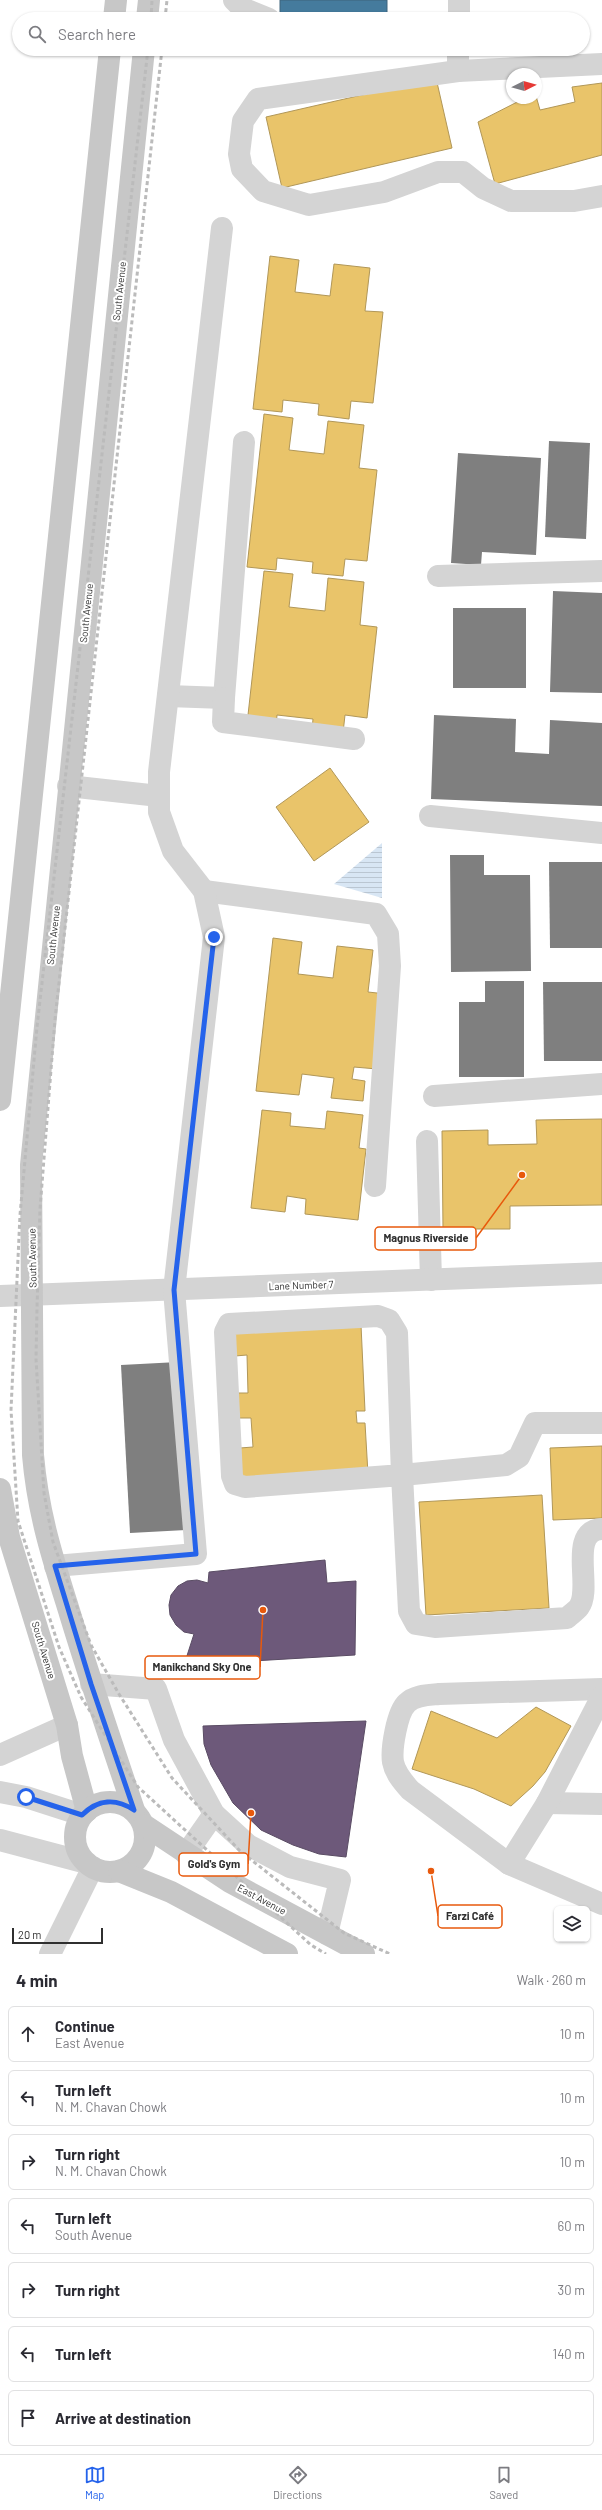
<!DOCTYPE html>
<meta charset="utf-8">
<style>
body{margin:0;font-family:Barlow,sans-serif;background:#f2f2f3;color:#2b2b33}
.controls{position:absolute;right:12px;bottom:12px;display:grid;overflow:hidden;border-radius:6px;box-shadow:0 1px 3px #0004}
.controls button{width:36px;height:36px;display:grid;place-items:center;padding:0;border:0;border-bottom:1px solid #e1e1e2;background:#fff;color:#2b2b33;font:20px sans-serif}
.compass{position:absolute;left:506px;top:68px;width:36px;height:36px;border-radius:50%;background:#fff;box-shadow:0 1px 3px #0004;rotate:85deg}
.scale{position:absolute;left:12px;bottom:10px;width:91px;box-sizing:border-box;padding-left:4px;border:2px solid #2f2f2f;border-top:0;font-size:11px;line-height:14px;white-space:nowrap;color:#2f2f2f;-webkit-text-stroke:3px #fff;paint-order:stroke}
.stop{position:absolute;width:12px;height:12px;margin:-9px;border:3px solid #2563eb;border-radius:50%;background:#fff}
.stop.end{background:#2563eb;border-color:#fff;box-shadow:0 1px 4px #0008}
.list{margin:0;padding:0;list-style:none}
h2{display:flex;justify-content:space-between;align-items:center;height:52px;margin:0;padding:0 16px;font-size:17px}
h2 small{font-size:13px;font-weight:400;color:#7c7c81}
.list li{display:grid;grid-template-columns:26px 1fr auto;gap:12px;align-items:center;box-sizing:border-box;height:56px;margin:0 8px 8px;padding:0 8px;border:1px solid #e1e1e2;border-radius:6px}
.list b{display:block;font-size:15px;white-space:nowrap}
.list p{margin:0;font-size:13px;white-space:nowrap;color:#7c7c81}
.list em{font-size:13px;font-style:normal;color:#7c7c81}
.icon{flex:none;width:22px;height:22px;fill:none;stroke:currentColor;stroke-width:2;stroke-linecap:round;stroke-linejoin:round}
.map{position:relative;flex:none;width:602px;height:1954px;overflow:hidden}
.search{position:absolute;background:#fff;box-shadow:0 1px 3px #0004;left:12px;right:12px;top:12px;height:44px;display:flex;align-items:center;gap:10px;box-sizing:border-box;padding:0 14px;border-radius:22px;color:#7c7c81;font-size:15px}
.sheet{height:500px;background:#fff}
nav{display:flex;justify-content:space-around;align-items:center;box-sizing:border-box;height:56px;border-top:1px solid #e1e1e2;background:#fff;font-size:11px;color:#7c7c81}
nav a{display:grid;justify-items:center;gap:2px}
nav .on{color:#2563eb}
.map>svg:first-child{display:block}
.water{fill:url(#water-rules)}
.homes{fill:#e9c46a;stroke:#b19758}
.offices{fill:#6d597a;stroke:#5a4c64}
.public{fill:#457b9d;stroke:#3e647c}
.building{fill:#7f7f7f}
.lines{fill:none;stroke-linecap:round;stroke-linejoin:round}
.minor{stroke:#d4d4d4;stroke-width:22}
.major{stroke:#c7c7c7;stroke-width:22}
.rail{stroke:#bbb;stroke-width:3;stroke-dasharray:4 3;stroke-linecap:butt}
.route{stroke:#2563eb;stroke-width:5}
.labels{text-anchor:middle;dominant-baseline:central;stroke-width:4;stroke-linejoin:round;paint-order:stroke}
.street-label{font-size:10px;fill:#2f2f2f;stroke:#fff}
.leader{fill:none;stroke:#e8590c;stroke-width:1.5}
.callout-dot{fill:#e8590c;stroke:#fff;stroke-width:1.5}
.callout{fill:#fff;stroke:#e8590c;stroke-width:1.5}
.callout-label{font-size:11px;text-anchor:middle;font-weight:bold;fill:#2f2f2f}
</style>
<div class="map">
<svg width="602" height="1954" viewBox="0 0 602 1954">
<defs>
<pattern id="water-rules" width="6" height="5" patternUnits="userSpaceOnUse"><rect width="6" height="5" fill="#d8e6f4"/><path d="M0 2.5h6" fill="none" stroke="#bac6d2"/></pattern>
</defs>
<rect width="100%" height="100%" fill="#fff"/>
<polygon class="water" points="382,843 382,898 334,884"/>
<g class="homes">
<polygon points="436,78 452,148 282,188 266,117"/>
<polygon points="602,83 602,155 495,184 478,122 525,98 536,98 536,96 540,110 575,102 572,87"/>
<polygon points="270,256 299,260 295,292 330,296 334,264 370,268 365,311 383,312 373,403 351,401 349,419 318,415 319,404 283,400 282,412 253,409"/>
<polygon points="264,414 293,418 289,450 324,454 328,421 364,425 359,468 377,470 367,561 345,559 343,576 312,573 313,562 277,558 276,570 247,567"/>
<polygon points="264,571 293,574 289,607 325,611 328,578 364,582 360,625 377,627 367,718 345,715 343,733 312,730 313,719 277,715 276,727 247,724"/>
<polygon points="330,768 369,822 314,861 276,807"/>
<polygon points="273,938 302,942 298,974 333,978 337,946 373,950 368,992 386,994 377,1069 354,1067 352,1079 365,1081 363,1101 331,1098 334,1078 302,1074 299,1095 256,1091"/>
<polygon points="262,1110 291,1113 290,1126 325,1129 327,1111 363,1115 359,1148 366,1149 358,1220 305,1214 306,1199 287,1196 285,1212 251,1208"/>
<polygon points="602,1119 602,1205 510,1206 510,1229 443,1229 442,1131 488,1130 488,1145 537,1144 536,1120"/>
<polygon points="361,1325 365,1411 356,1411 357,1423 365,1423 368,1474 241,1480 240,1448 253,1447 251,1418 238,1418 237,1393 248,1393 247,1355 235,1356 234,1331"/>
<polygon points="602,1446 602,1518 553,1520 550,1448"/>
<polygon points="542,1495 549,1608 426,1615 419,1502"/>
<polygon points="536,1707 571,1726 545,1772 533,1786 511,1806 474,1789 412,1769 431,1711 497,1738"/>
</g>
<g class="offices">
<polygon points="325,1560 327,1583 356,1581 355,1655 184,1665 194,1634 184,1632 176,1625 170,1615 169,1605 171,1595 178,1586 187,1581 197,1580 208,1583 209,1572"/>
<polygon points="366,1721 346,1857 319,1854 293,1845 261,1830 233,1803 211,1765 204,1744 203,1726"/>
</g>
<polygon class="public" points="280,0 387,0 387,15 280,17"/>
<g class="building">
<polygon points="549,441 590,443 586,539 545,537"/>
<polygon points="458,453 541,458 536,555 482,552 481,565 451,563"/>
<polygon points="553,591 602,593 602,693 550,692"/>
<rect x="453" y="608" width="73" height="80"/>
<polygon points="434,715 516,719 515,752 549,754 550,720 602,723 602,806 431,799"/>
<polygon points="450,855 484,855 484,875 530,875 531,971 451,972"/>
<polygon points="549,862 602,862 602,948 550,948"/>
<polygon points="485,981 524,981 524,1077 459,1077 459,1002 485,1002"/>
<polygon points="543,982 602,982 602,1061 544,1061"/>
<polygon points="178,1362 186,1530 130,1533 121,1365"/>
</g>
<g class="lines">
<g class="minor">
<polyline points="234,0 242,8 269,19"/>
<polyline points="459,19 459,0"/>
<polyline points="602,64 458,71 258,99 243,121 239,154 242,169 263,191 309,205 384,192 438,172 463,172 483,188 511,201 574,201 602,196"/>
<polyline points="458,71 458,49"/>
<polyline points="438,576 602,571"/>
<polyline points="168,696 224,698 244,442"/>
<polyline points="224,698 223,722 354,739"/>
<polyline points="68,786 159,796"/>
<polyline points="430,816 602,833"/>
<polyline points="204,891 376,914 388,934 390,966 375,1186"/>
<polyline points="434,1096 602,1084"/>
<polyline points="427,1141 431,1280"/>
<polyline points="0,1296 602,1273"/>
<path d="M602 1423H535L519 1457 506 1465 402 1475 397 1333 389 1320 378 1316 229 1324 225 1332 232 1476 235 1484 245 1487 402 1475 409 1611 416 1624 435 1627 567 1618C570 1615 576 1611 579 1607 593 1588 567 1531 602 1529"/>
<polyline points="55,1566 196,1554 174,1290 214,937 204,891 173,851 159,812 159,772 222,228"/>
<polyline points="91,1684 156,1689 174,1740 214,1814 248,1845 290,1867 340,1880 327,1934"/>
<path d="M602 1689 439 1694C429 1695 415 1695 407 1703 397 1712 391 1749 393 1762 395 1773 403 1782 410 1790L509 1864 602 1904"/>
<polyline points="0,1755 67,1725"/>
<polyline points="0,1792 26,1797 82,1815"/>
<polyline points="547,1803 602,1804"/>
<polyline points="0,1840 87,1863"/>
<polyline points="186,1854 214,1814"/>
<polyline points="509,1864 547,1803 602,1696"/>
<polyline points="50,1954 93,1867"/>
</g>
<g class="major">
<polyline points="114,19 116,0"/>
<polyline points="147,19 149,0"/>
<polyline points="0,1100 110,49"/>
<polyline points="0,1489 9,1537 67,1725 72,1756 87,1811"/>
<circle cx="110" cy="1837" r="35"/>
<path d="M134 1810C112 1745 90 1680 70 1614 53 1559 38 1514 33 1455L31 1165 144 49"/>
<polyline points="144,1825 230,1882 364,1954"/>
<polyline points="119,1871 171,1892 287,1954"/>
</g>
<g class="rail">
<polyline points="151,19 152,0"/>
<polyline points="165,19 167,0"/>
<polyline points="148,49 37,1027 20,1215 11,1410 18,1521 59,1647 81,1697 138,1787 311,1945 326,1954"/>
<polyline points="162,49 55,1019 40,1209 37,1308 36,1359 44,1493 53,1542 91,1645 119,1694 172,1778 240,1851 344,1933 390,1954"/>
</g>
</g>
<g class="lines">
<path class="route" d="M26 1797 82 1815C98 1799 116 1798 134 1810L91 1684 55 1566 196 1554 174 1290 214 937"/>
</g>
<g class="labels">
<g class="street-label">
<text transform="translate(119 291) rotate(-84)">South Avenue</text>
<text transform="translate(86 613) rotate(-84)">South Avenue</text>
<text transform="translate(53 935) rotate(-84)">South Avenue</text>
<text transform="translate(32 1258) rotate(-91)">South Avenue</text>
<text transform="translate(301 1285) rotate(-2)">Lane Number 7</text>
<text transform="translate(44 1650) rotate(73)">South Avenue</text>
<text transform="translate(262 1899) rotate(28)">East Avenue</text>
</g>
</g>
<path class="leader" d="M522 1175L476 1238M263 1610L260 1667M251 1813L248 1864M431 1871L438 1916"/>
<g class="callout-dot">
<circle cx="522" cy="1175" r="4"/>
<circle cx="263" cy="1610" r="4"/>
<circle cx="251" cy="1813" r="4"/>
<circle cx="431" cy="1871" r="4"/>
</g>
<g class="callout">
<rect x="375" y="1227" width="101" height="23" rx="4"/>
<rect x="145" y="1656" width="115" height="23" rx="4"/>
<rect x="179" y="1853" width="69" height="23" rx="4"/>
<rect x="438" y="1905" width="64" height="23" rx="4"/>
</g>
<g class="callout-label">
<text x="426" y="1242">Magnus Riverside</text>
<text x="202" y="1671">Manikchand Sky One</text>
<text x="214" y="1868">Gold's Gym</text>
<text x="470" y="1920">Farzi Café</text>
</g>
</svg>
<div class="controls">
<button><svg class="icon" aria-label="layers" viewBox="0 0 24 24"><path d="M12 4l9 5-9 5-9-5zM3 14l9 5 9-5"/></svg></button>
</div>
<svg class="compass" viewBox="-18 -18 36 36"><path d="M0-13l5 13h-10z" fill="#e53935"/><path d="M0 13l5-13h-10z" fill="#7c7c81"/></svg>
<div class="scale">20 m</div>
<div class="stop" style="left:26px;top:1797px"></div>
<div class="stop end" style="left:214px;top:937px"></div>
<div class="search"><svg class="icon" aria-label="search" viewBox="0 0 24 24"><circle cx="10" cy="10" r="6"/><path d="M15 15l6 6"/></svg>Search here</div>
</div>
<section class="sheet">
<h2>4 min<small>Walk · 260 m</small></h2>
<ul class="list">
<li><svg class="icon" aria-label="ahead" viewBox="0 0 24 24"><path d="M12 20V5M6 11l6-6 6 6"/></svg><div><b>Continue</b><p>East Avenue</p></div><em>10 m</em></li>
<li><svg class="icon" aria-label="left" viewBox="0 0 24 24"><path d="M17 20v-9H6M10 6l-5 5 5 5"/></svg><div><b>Turn left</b><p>N. M. Chavan Chowk</p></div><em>10 m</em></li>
<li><svg class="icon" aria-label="right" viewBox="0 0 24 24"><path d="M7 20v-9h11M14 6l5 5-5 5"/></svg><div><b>Turn right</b><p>N. M. Chavan Chowk</p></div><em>10 m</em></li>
<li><svg class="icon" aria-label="left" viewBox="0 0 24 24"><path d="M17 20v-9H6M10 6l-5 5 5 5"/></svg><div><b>Turn left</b><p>South Avenue</p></div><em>60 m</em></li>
<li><svg class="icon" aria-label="right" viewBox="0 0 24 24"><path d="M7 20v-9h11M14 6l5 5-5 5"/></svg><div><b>Turn right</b></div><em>30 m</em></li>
<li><svg class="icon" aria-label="left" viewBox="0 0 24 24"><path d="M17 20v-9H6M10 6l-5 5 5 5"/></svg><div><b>Turn left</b></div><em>140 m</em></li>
<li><svg class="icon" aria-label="arrive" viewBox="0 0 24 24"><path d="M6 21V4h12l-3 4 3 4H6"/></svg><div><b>Arrive at destination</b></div></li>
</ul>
</section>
<nav>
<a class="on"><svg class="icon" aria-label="map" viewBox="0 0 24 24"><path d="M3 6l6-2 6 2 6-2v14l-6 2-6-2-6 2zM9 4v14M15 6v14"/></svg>Map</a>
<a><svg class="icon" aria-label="directions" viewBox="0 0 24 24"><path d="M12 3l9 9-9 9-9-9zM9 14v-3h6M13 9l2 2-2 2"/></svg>Directions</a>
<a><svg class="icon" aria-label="saved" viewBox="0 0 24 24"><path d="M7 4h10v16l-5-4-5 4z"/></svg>Saved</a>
</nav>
